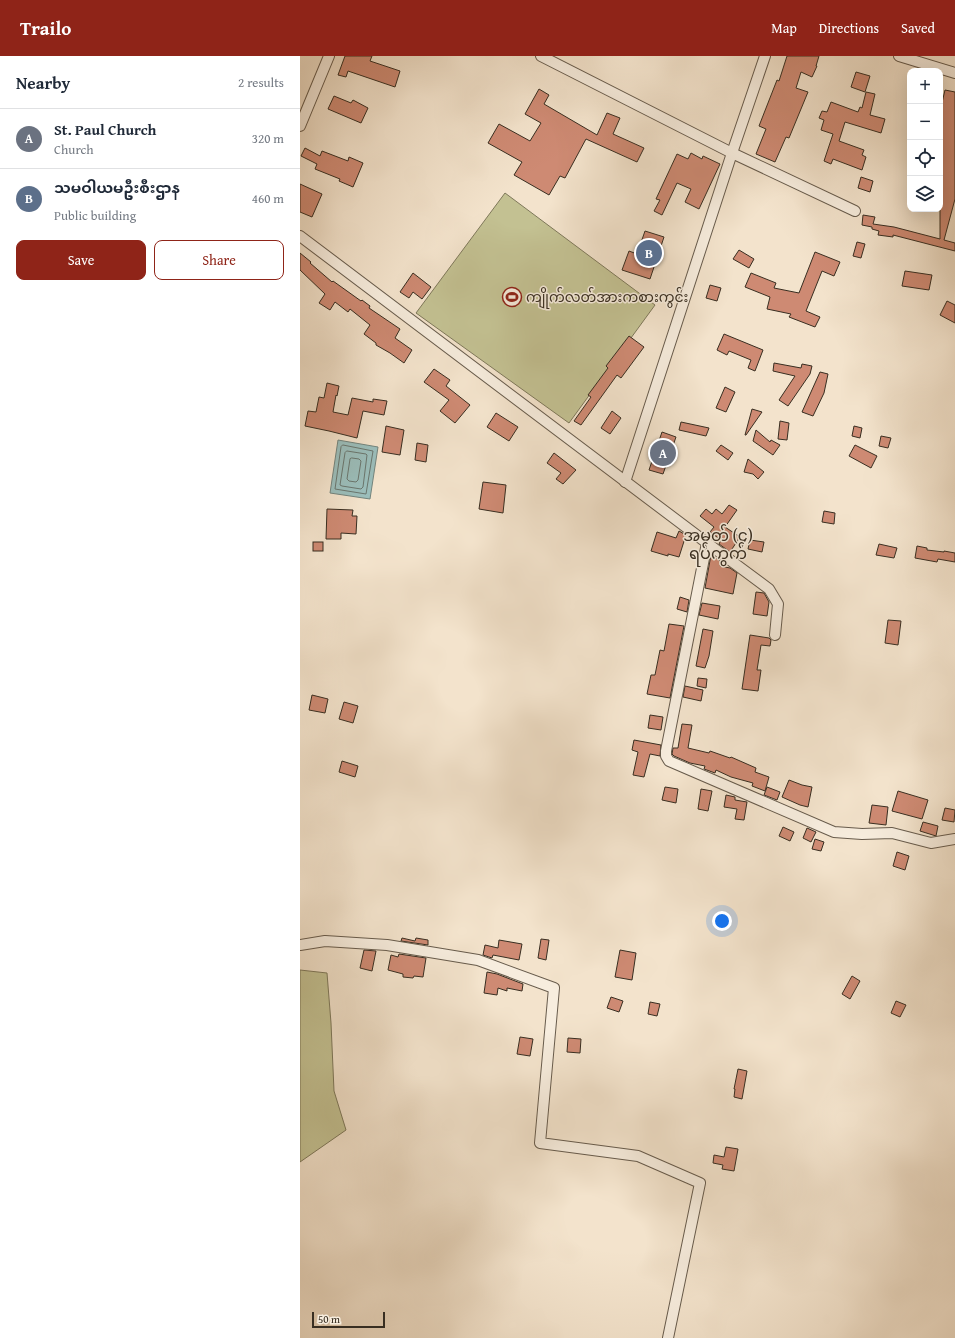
<!DOCTYPE html>
<meta charset="utf-8">
<style>
body{margin:0;font-family:"Gentium Book Plus","Noto Sans Myanmar",serif;background:#f6f6f7;color:#1f2937}
.controls{position:absolute;right:12px;top:12px;display:grid;overflow:hidden;border-radius:8px;box-shadow:0 4px 16px #0002}
.controls button{width:36px;height:36px;display:grid;place-items:center;padding:0;border:0;border-bottom:1px solid #e0e1e3;background:#fff;color:#1f2937;font:20px sans-serif}
.scale{position:absolute;left:12px;bottom:10px;width:73px;box-sizing:border-box;padding-left:4px;border:2px solid #382e21;border-top:0;font-size:11px;line-height:14px;white-space:nowrap;color:#382e21;-webkit-text-stroke:3px #f7edde;paint-order:stroke}
.you{position:absolute;left:422px;top:865px;width:14px;height:14px;margin:-10px;border:3px solid #fff;border-radius:50%;background:#1a73e8;box-shadow:0 0 0 6px #1a73e833}
.badge{display:grid;place-items:center;width:26px;height:26px;border-radius:50%;background:#8f2418;color:#fff;font-size:13px;font-weight:700}
.pin{position:absolute;translate:-50% -50%;border:2px solid #fff;box-shadow:0 1px 4px #0006}
.list{margin:0;padding:0;list-style:none}
h2{display:flex;justify-content:space-between;align-items:center;height:52px;margin:0;padding:0 16px;font-size:17px}
h2 small{font-size:13px;font-weight:400;color:#747a83}
.list li{display:grid;grid-template-columns:26px 1fr auto;gap:12px;align-items:center;box-sizing:border-box;height:60px;padding:0 16px;border-top:1px solid #e0e1e3}
.list b{display:block;font-size:15px;white-space:nowrap}
.list p{margin:0;font-size:13px;white-space:nowrap;color:#747a83}
.list em{font-size:13px;font-style:normal;color:#747a83}
.actions{display:flex;gap:8px;padding:12px 16px}
.actions a{flex:1;padding:9px 0;border:1px solid #8f2418;border-radius:8px;text-align:center;font-size:14px;color:#8f2418}
.actions .main{background:#8f2418;color:#fff}
.icon{flex:none;width:22px;height:22px;fill:none;stroke:currentColor;stroke-width:2;stroke-linecap:round;stroke-linejoin:round}
.map{position:relative;flex:none;width:655px;height:1282px;overflow:hidden}
header{display:flex;align-items:center;gap:24px;box-sizing:border-box;height:56px;padding:0 20px;background:#8f2418;color:#fff}
header strong{font-size:19px}
nav{display:flex;gap:22px;margin-inline-start:auto;font-size:14px}
main{display:flex}
aside{flex:1;background:#fff}
.map>svg:first-child{display:block}
.green{fill:#c3c192;stroke:#7e785a}
.water{fill:#9bbebb;stroke:#73847d}
.lines{fill:none;stroke-linecap:round;stroke-linejoin:round}
.shore{stroke:#6a766e;stroke-width:1}
.building{fill:#ce8a73;stroke:#382e21}
.minor-casing{stroke:#675b4c;stroke-width:12}
.minor{stroke:#f7edde;stroke-width:10}
.labels{text-anchor:middle;dominant-baseline:central;stroke-width:3;stroke-linejoin:round;paint-order:stroke}
.poi-label{font-size:14px;fill:#382e21;stroke:#f7edde;text-anchor:start}
.quarter-label{font-size:16px;fill:#382e21;stroke:#f7edde}
</style>
<header>
<strong>Trailo</strong>
<nav><a>Map</a><a>Directions</a><a>Saved</a></nav>
</header>
<main>
<aside>
<h2>Nearby<small>2 results</small></h2>
<ul class="list">
<li><span class="badge" style="background:#6b7280">A</span><div><b>St. Paul Church</b><p>Church</p></div><em>320 m</em></li>
<li><span class="badge" style="background:#5c6f8a">B</span><div><b>သမဝါယမဦးစီးဌာန</b><p>Public building</p></div><em>460 m</em></li>
</ul>
<div class="actions"><a class="main">Save</a><a>Share</a></div>
</aside>
<div class="map">
<svg width="655" height="1282" viewBox="0 0 655 1282">
<rect width="100%" height="100%" fill="#f3e3cc"/>
<filter id="stains"><feTurbulence type="fractalNoise" baseFrequency=".005" numOctaves="4"/><feColorMatrix values="0 0 0 0 .2 0 0 0 0 .09 0 0 0 0 .02 0 0 0 .5 -.17"/></filter>
<radialGradient id="worn" r=".72"><stop offset=".6" stop-color="#630" stop-opacity="0"/><stop offset="1" stop-color="#630" stop-opacity=".3"/></radialGradient>
<g class="green">
<polygon points="205,137 355,249 269,367 116,257"/>
<polygon points="0,914 27,917 31,967 34,1035 46,1074 0,1106"/>
</g>
<polygon class="water" points="38,384 78,391 70,443 30,437"/>
<g class="lines">
<g class="shore">
<polygon points="43,389 73,395 66,438 35,433 41,391"/>
<polygon points="47,395 66,398 67,399 63,431 61,433 42,430 40,429 45,397"/>
<polygon points="52,402 59,403 61,405 58,424 56,426 49,425 47,423 50,403"/>
</g>
</g>
<g class="building">
<polygon points="45,0 72,0 70,5 100,15 95,31 48,15 46,21 38,19"/>
<polygon points="487,0 519,0 516,10 517,10 512,21 501,16 496,32 508,36 489,82 486,81 475,106 456,98 466,73 459,70 477,24 479,25"/>
<polygon points="556,16 570,20 565,36 551,31"/>
<polygon points="239,33 249,39 244,48 297,79 307,57 320,62 313,78 344,92 337,106 286,83 265,122 260,120 249,139 214,119 222,106 188,87 199,68 230,85 241,67 225,58"/>
<polygon points="645,34 655,36 655,143 644,184 655,187 655,195 593,179 593,181 578,179 579,175 572,173 572,171 562,169 563,159 575,161 573,168 594,171 640,183 640,55"/>
<polygon points="566,36 575,38 570,59 585,63 581,77 545,66 539,85 564,94 562,99 566,101 562,114 533,103 531,108 524,105 533,78 521,74 524,64 519,62 522,55 527,56 531,46 558,56 560,51 562,52"/>
<polygon points="34,40 51,47 53,44 68,52 61,67 28,53"/>
<polygon points="5,92 20,100 22,95 48,105 49,101 63,107 53,131 39,125 40,123 15,113 17,108 1,100"/>
<polygon points="391,97 402,103 403,100 420,108 399,153 385,146 391,133 377,127 362,159 354,155 360,144 356,143 377,98 388,103"/>
<polygon points="561,121 573,125 570,136 558,132"/>
<polygon points="0,128 22,138 12,161 0,156"/>
<polygon points="345,175 364,181 350,223 322,214 329,195 337,198"/>
<polygon points="557,186 565,188 561,202 553,200"/>
<polygon points="439,194 454,203 449,212 433,203"/>
<polygon points="515,196 540,206 534,220 522,215 506,255 520,261 515,271 489,261 491,258 467,253 470,241 445,231 451,217 476,227 474,232 499,237"/>
<polygon points="0,197 11,206 10,207 32,226 33,225 61,245 62,244 70,250 69,252 100,273 95,282 112,294 104,307 90,297 76,289 76,287 64,278 70,269 50,253 48,256 35,246 30,254 19,247 25,238 0,214"/>
<polygon points="605,215 632,219 629,234 602,230"/>
<polygon points="113,217 131,231 122,243 113,236 109,242 100,236"/>
<polygon points="410,229 421,232 417,245 406,242"/>
<polygon points="647,245 655,249 655,267 640,259"/>
<polygon points="424,278 463,294 455,315 448,312 451,304 429,295 427,299 417,294"/>
<polygon points="329,280 344,291 321,322 317,319 281,369 274,365 291,341 288,339 308,312 306,310"/>
<polygon points="474,307 501,312 502,308 512,310 510,318 488,350 479,344 495,320 473,315"/>
<polygon points="134,313 150,324 146,330 170,349 155,367 140,355 149,344 124,326"/>
<polygon points="520,316 528,318 524,337 513,360 502,356"/>
<polygon points="27,327 39,330 37,340 36,339 33,356 48,359 52,342 73,346 73,343 87,345 84,359 63,355 57,382 29,375 5,370 8,355 16,356 19,341 24,342"/>
<polygon points="425,331 435,336 426,356 416,352"/>
<polygon points="452,353 462,356 446,379 445,379"/>
<polygon points="312,355 321,362 310,378 301,372"/>
<polygon points="196,357 218,371 209,385 187,371"/>
<polygon points="480,365 489,367 487,384 478,383"/>
<polygon points="381,366 409,372 406,380 379,374"/>
<polygon points="86,370 104,374 100,399 82,396"/>
<polygon points="554,370 562,372 560,382 552,380"/>
<polygon points="456,374 470,386 471,384 480,389 473,399 453,385"/>
<polygon points="362,376 376,381 363,418 349,414"/>
<polygon points="581,380 591,382 588,392 579,390"/>
<polygon points="117,387 128,389 126,406 115,404"/>
<polygon points="421,389 433,397 428,404 416,395"/>
<polygon points="555,389 577,400 571,412 549,400"/>
<polygon points="254,397 276,414 263,428 256,423 261,417 247,407"/>
<polygon points="448,403 464,416 458,423 453,418 444,416"/>
<polygon points="183,426 206,429 203,457 179,453"/>
<polygon points="429,449 437,454 425,471 440,481 430,496 419,488 421,484 410,476 414,471 400,460 406,453 412,458 416,453 422,458"/>
<polygon points="27,453 53,454 52,460 57,460 56,478 41,477 41,483 26,483"/>
<polygon points="524,455 535,457 534,468 522,466"/>
<polygon points="379,475 386,479 379,501 368,498 368,500 351,495 357,476 376,482"/>
<polygon points="450,484 464,486 462,496 448,493"/>
<rect x="13" y="486" width="10" height="9"/>
<polygon points="579,488 597,492 594,502 576,499"/>
<polygon points="617,490 627,492 627,494 644,496 644,495 655,497 655,506 638,503 637,506 615,502"/>
<polygon points="411,499 422,506 420,510 430,512 437,517 433,538 405,532"/>
<polygon points="456,536 464,537 469,546 467,560 453,558"/>
<polygon points="380,541 389,544 387,556 377,553"/>
<polygon points="402,547 420,550 418,563 399,559"/>
<polygon points="588,564 601,565 598,589 585,587"/>
<polygon points="369,568 384,570 370,642 347,638 351,619 355,619 360,594 364,595"/>
<polygon points="403,573 413,575 409,600 405,612 396,610"/>
<polygon points="450,579 469,582 471,584 470,590 461,589 457,614 461,614 458,635 442,633"/>
<polygon points="398,622 407,623 406,632 397,630"/>
<polygon points="385,630 403,634 401,645 383,641"/>
<polygon points="12,639 28,643 25,657 9,654"/>
<polygon points="44,646 58,650 53,667 39,663"/>
<polygon points="350,659 363,661 361,674 348,672"/>
<polygon points="382,668 392,669 388,692 409,697 410,695 430,702 431,701 456,712 455,716 469,721 465,735 452,730 453,727 431,721 416,714 415,717 404,713 405,710 390,707 374,700 372,698 373,692 378,692"/>
<polygon points="334,684 361,689 360,700 350,698 344,721 333,719 338,696 332,694"/>
<polygon points="42,705 58,710 55,721 39,716"/>
<polygon points="489,724 502,729 512,731 508,751 500,749 482,741"/>
<polygon points="365,731 378,733 376,747 362,744"/>
<polygon points="467,731 480,736 477,744 464,739"/>
<polygon points="401,733 412,735 408,755 398,753"/>
<polygon points="598,735 628,744 622,763 592,755"/>
<polygon points="426,739 435,741 435,744 447,746 444,764 435,763 437,753 424,751"/>
<polygon points="572,749 588,751 586,769 569,767"/>
<polygon points="645,752 655,754 654,766 642,764"/>
<polygon points="623,766 638,770 636,780 620,775"/>
<polygon points="483,771 494,776 490,785 479,780"/>
<polygon points="507,772 516,776 511,786 503,782"/>
<polygon points="515,783 524,786 521,795 512,793"/>
<polygon points="597,796 609,800 605,814 593,810"/>
<polygon points="102,882 115,885 116,882 128,884 128,889 101,885"/>
<polygon points="241,883 249,884 246,904 238,902"/>
<polygon points="199,884 222,888 219,904 193,899 192,902 183,899 185,889 198,892"/>
<polygon points="64,894 76,895 72,915 60,912"/>
<polygon points="320,894 336,897 332,924 315,921"/>
<polygon points="99,898 126,902 123,921 114,920 113,922 103,921 103,918 88,914 91,899 98,901"/>
<polygon points="187,916 197,918 223,928 222,935 207,932 207,935 198,932 197,939 184,937"/>
<polygon points="552,920 560,925 550,943 542,938"/>
<polygon points="311,941 323,945 319,956 307,952"/>
<polygon points="596,945 606,949 600,961 591,957"/>
<polygon points="350,946 360,948 357,960 348,958"/>
<polygon points="220,981 233,983 230,1000 217,998"/>
<polygon points="268,982 281,983 280,997 267,996"/>
<polygon points="438,1013 447,1015 442,1043 434,1041 435,1033 434,1033"/>
<polygon points="426,1091 438,1093 434,1115 422,1113 423,1109 413,1107 414,1099 424,1101"/>
</g>
<g class="lines">
<defs>
<g id="minor">
<polyline points="241,0 432,97 555,155"/>
<polyline points="599,0 655,17"/>
<polyline points="0,70 29,0"/>
<polyline points="0,180 407,487 366,695 366,700 369,705 534,776 562,778 592,777 631,787 655,783"/>
<polyline points="325,426 432,97 465,0"/>
<polyline points="407,487 469,533 478,548 475,579"/>
<polyline points="0,889 25,885 87,889 178,904 254,932 240,1087 338,1100 400,1127 368,1282"/>
</g>
</defs>
<use href="#minor" class="minor-casing"/>
<use href="#minor" class="minor"/>
</g>
<defs>
<symbol id="stadium-ring" viewBox="-11 -11 22 22"><circle r="9.5" fill="#f7edde" stroke="#8f2418" stroke-width="1.5"/><path d="M0-5a6.5 5 0 1 0 0 10a6.5 5 0 1 0 0-10ZM-3.5-1.8h7v3.6h-7Z" fill="#8f2418"/></symbol>
</defs>
<g fill-rule="evenodd">
<use href="#stadium-ring" x="201" y="230" width="22" height="22"/>
</g>
<g class="labels">
<g class="poi-label">
<text x="226" y="241">ကျိုက်လတ်အားကစားကွင်း</text>
</g>
<g class="quarter-label">
<text x="418" y="479">အမှတ် (၄)<tspan x="418" dy="18">ရပ်ကွက်</tspan></text>
</g>
</g>
<rect width="100%" height="100%" filter="url(#stains)"/>
<rect width="100%" height="100%" fill="url(#worn)"/>
</svg>
<div class="controls">
<button>+</button>
<button>−</button>
<button><svg class="icon" aria-label="locate" viewBox="0 0 24 24"><circle cx="12" cy="12" r="6"/><path d="M12 2v4M12 18v4M2 12h4M18 12h4"/></svg></button>
<button><svg class="icon" aria-label="layers" viewBox="0 0 24 24"><path d="M12 4l9 5-9 5-9-5zM3 14l9 5 9-5"/></svg></button>
</div>
<div class="scale">50 m</div>
<div class="you"></div>
<div class="pin badge" style="left:363px;top:397px;background:#6b7280">A</div>
<div class="pin badge" style="left:349px;top:197px;background:#5c6f8a">B</div>
</div>
</main>
